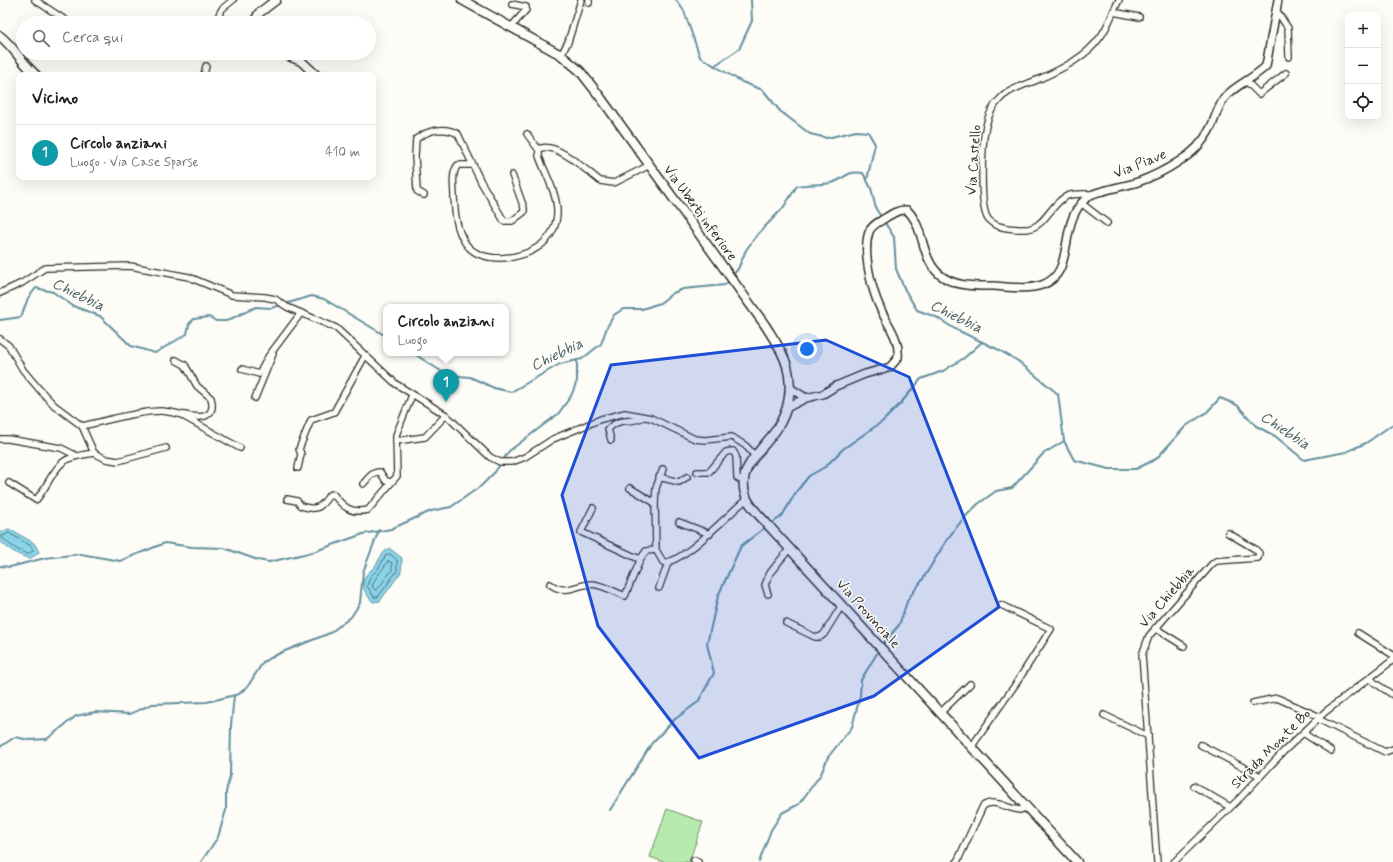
<!DOCTYPE html>
<html lang="it">
<meta charset="utf-8">
<style>
body{margin:0;font-family:Mynerve,sans-serif;background:#f2f2f2;color:#202124}
.controls{position:absolute;right:12px;top:12px;display:grid;overflow:hidden;border-radius:8px;box-shadow:0 4px 16px #0002}
.controls button{width:36px;height:36px;display:grid;place-items:center;padding:0;border:0;border-bottom:1px solid #e0e0e0;background:#fff;color:#202124;font:20px sans-serif}
.you{position:absolute;left:807px;top:349px;width:14px;height:14px;margin:-10px;border:3px solid #fff;border-radius:50%;background:#1a73e8;box-shadow:0 0 0 6px #1a73e833}
.badge{display:grid;place-items:center;width:26px;height:26px;border-radius:50%;background:#db2777;color:#fff;font-size:13px;font-weight:700}
.pin{position:absolute;translate:-50% -33px;filter:drop-shadow(0 1px 2px #0008)}
.pin::after{content:'';position:absolute;top:21px;width:14px;height:12px;background:inherit;clip-path:polygon(0 0,100% 0,50% 100%)}
.popup{position:absolute;left:383px;top:304px;width:126px;height:52px;box-sizing:border-box;display:grid;place-content:center;border-radius:8px;background:#fff;filter:drop-shadow(0 1px 3px #0005);font-size:13px;white-space:nowrap;color:#757577}
.popup b{font-size:15px;color:#202124}
.popup::after{content:'';position:absolute;left:50%;top:100%;margin-left:-8px;border:8px solid transparent;border-top-color:#fff}
.list{margin:0;padding:0;list-style:none}
h2{display:flex;justify-content:space-between;align-items:center;height:52px;margin:0;padding:0 16px;font-size:17px}
h2 small{font-size:13px;font-weight:400;color:#757577}
.list li{display:grid;grid-template-columns:26px 1fr auto;gap:12px;align-items:center;box-sizing:border-box;height:56px;padding:0 16px;border-top:1px solid #e0e0e0}
.list b{display:block;font-size:15px;white-space:nowrap}
.list p{margin:0;font-size:13px;white-space:nowrap;color:#757577}
.list em{font-size:13px;font-style:normal;color:#757577}
.icon{flex:none;width:22px;height:22px;fill:none;stroke:currentColor;stroke-width:2;stroke-linecap:round;stroke-linejoin:round}
.map{position:relative;flex:none;width:1393px;height:862px;overflow:hidden}
.search{position:absolute;background:#fff;box-shadow:0 4px 16px #0002;left:16px;top:16px;width:360px;height:44px;display:flex;align-items:center;gap:10px;box-sizing:border-box;padding:0 14px;border-radius:22px;color:#757577;font-size:15px}
.panel{position:absolute;background:#fff;box-shadow:0 4px 16px #0002;left:16px;top:72px;width:360px;height:108px;border-radius:8px}
.map>svg:first-child{display:block}
.green{fill:#b7ebad;stroke:#718b6c}
.water{fill:#89d4e9;stroke:#63909d}
.lines{fill:none;stroke-linecap:round;stroke-linejoin:round}
.shore{stroke:#516f77;stroke-width:1}
.stream{stroke:#63909d;stroke-width:2}
.minor-casing{stroke:#2b2b2b;stroke-width:8}
.tertiary-casing{stroke:#2b2b2b;stroke-width:10}
.secondary-casing{stroke:#2b2b2b;stroke-width:11}
.minor{stroke:#fdfcf7;stroke-width:5.5}
.tertiary{stroke:#fdfcf7;stroke-width:7}
.secondary{stroke:#fdfcf7;stroke-width:8}
.marked{fill:#1d4ed8;fill-opacity:0.2;stroke:#1d4ed8;stroke-width:3;stroke-linejoin:round}
.labels{text-anchor:middle;dominant-baseline:central;stroke-width:3;stroke-linejoin:round;paint-order:stroke}
.street-label{font-size:14px;fill:#2b2b2b;stroke:#fdfcf7}
.water-label{font-size:15px;font-style:italic;fill:#475e64;stroke:#fdfcf7}
</style>
<div class="map">
<svg width="1393" height="862" viewBox="0 0 1393 862">
<rect width="100%" height="100%" fill="#fdfcf7"/>
<filter id="ink" filterUnits="userSpaceOnUse"><feTurbulence type="fractalNoise" baseFrequency=".025" numOctaves="2"/><feDisplacementMap in="SourceGraphic" scale="8" xChannelSelector="R" yChannelSelector="G"/><feConvolveMatrix kernelMatrix="1 2 1 2 8 2 1 2 1" color-interpolation-filters="sRGB"/></filter>
<g filter="url(#ink)">
<polygon class="green" points="667,809 703,822 689,862 664,862 650,857"/>
<g class="water">
<path d="M9 529 34 543 39 552 30 559C18 555 9 550 0 541V532Z"/>
<path d="M389 548 402 558 401 572 380 601 373 602C365 593 359 585 367 574 369 571 373 569 376 565 380 558 382 553 389 548Z"/>
</g>
<g class="lines">
<g class="shore">
<path d="M9 533 31 546 33 551 28 554C18 551 9 545 2 537Z"/>
<polygon points="390,554 397,560 397,571 378,597 374,597 367,586 370,577 378,569 386,555"/>
<path d="M388 561 392 563V570L377 590H375L372 586C375 577 383 570 388 561Z"/>
</g>
<g class="stream">
<polyline points="676,0 684,11 700,57 742,82 763,90 780,111 810,134 827,138 856,131 868,132 875,144 867,180"/>
<polyline points="714,66 739,49 752,21 751,0"/>
<path d="M732 276 738 269 746 250 757 235 783 208 797 186C809 184 820 185 831 183 845 180 845 170 863 173L871 188 876 209 894 237 896 269 905 290 917 310 936 317 955 329 997 349 1018 361 1058 394 1064 441 1074 460 1109 469H1136L1156 459 1186 426 1207 412 1220 398 1237 405 1256 426 1275 436 1304 460 1346 452 1366 443 1393 424"/>
<polyline points="0,320 21,317 28,298 36,288 53,292 73,306 100,316 131,346 155,353 187,334 189,324 194,319 209,317 216,321 226,321 256,307 271,308 312,296 324,299 386,336"/>
<polyline points="413,353 447,375 470,377 494,388 511,392 560,364 582,359 601,344 607,327 614,315 623,309 642,309 660,303 673,293 683,289 725,285 729,280"/>
<polyline points="771,524 782,516 796,492 809,476 825,467 843,449 883,421 900,404 921,379 943,371 964,358 982,342"/>
<polyline points="0,566 10,567 45,558 81,554 120,561 165,543 192,547 224,548 258,560 269,562 313,552 363,534 391,529 431,511 451,507 481,486 495,472 509,451 558,414 571,396 577,381 577,360"/>
<polyline points="881,646 899,625 908,599 921,582 948,538 963,519 978,504 996,491 1012,488 1043,454 1064,441"/>
<polyline points="0,747 15,737 29,740 47,739 76,716 95,712 130,714 152,704 207,702 239,694 248,686 263,662 280,653 330,633 351,617 360,603 363,572 379,530"/>
<polyline points="610,810 652,743 675,719 698,702 714,673 707,644 718,596 741,546 767,526"/>
<polyline points="201,862 218,837 226,810 226,792 230,776 231,725 234,696"/>
<polyline points="759,862 771,830 782,813 799,804 821,774 828,757 852,727 860,696 861,680 879,650"/>
</g>
<defs>
<g id="minor">
<polyline points="35,0 70,23"/>
<polyline points="589,0 589,3"/>
<polyline points="1276,10 1288,28 1289,57"/>
<polyline points="1113,12 1139,17"/>
<polyline points="222,23 218,17 222,9 233,0"/>
<polyline points="511,27 526,10 526,7 512,4"/>
<polyline points="561,55 568,42 581,0"/>
<polyline points="204,75 206,66"/>
<polyline points="1247,82 1259,94 1286,73"/>
<polyline points="527,134 538,149"/>
<path d="M473 165H458C451 173 454 187 454 197 455 213 456 230 466 244 474 255 488 258 501 258 528 257 555 244 557 214 558 194 545 174 539 156V149C555 140 588 172 600 181L614 183 650 165"/>
<path d="M1090 194C1082 194 1074 193 1067 196 1049 204 1045 231 1022 229 1011 229 995 228 988 219 979 207 982 141 986 126 988 116 993 106 1000 99 1009 89 1025 85 1037 80 1060 70 1087 57 1101 36 1109 25 1113 11 1119 0"/>
<path d="M424 195 417 191 415 156 416 139C428 130 445 126 458 134L481 182 504 221H512L524 212V208L512 175"/>
<polyline points="1081,203 1107,223"/>
<polyline points="0,293 22,283 45,268 130,266 189,277 232,295 265,297 275,299 287,307 336,328 396,384 446,415 490,457 500,462 512,462 525,457 553,439 601,419 625,413 651,418 695,439 705,440 732,437 746,446 755,456"/>
<polyline points="0,339 9,346 23,370 39,389 54,405 82,426 94,453 106,459 118,461 166,448"/>
<polyline points="242,369 259,374 268,357 301,313"/>
<polyline points="255,398 273,354"/>
<polyline points="183,416 240,448"/>
<path d="M82 426C106 421 137 411 161 411 173 411 198 421 207 415 213 412 213 404 211 398L197 386 185 365 176 360"/>
<polyline points="0,439 8,439 61,448 77,456"/>
<path d="M611 440 608 429C623 415 629 425 643 417"/>
<polyline points="396,441 425,437 446,415"/>
<polyline points="298,468 301,454 299,449 311,420 334,412 365,356"/>
<path d="M663 469 656 488 655 503 656 550 663 562C682 565 731 511 747 499"/>
<polyline points="697,472 709,472 726,452 733,451 736,456 737,478 743,481"/>
<polyline points="659,477 679,482 687,477"/>
<path d="M9 483 36 500C45 490 52 472 61 464 69 456 84 455 94 453"/>
<path d="M363 484C368 479 372 471 380 472L386 481 391 482"/>
<polyline points="630,488 655,503"/>
<path d="M287 499 297 501 301 506C316 511 321 508 329 495L333 494C343 507 351 514 368 510L397 476 396 435 412 395"/>
<polyline points="593,508 581,532 637,558 641,558 646,551 656,550"/>
<polyline points="679,522 710,534"/>
<path d="M550 584C566 596 576 584 592 584 603 585 615 592 625 596L641 558"/>
<polyline points="659,588 668,563"/>
<polyline points="768,594 765,585 770,573 790,548"/>
<polyline points="786,623 815,637 820,637 824,634 842,605"/>
<polyline points="1155,628 1184,646"/>
<polyline points="1358,633 1393,655"/>
<polyline points="1370,678 1375,683 1393,695"/>
<polyline points="1253,703 1277,698 1320,717"/>
<polyline points="941,712 970,684"/>
<polyline points="1104,715 1148,736"/>
<polyline points="1318,719 1385,752 1393,749"/>
<polyline points="1303,733 1331,751"/>
<polyline points="1201,745 1260,776"/>
<polyline points="972,746 1015,685 1051,629 1001,605"/>
<polyline points="1194,786 1230,807"/>
<polyline points="694,860 698,862"/>
<path d="M957 862 983 806C995 798 1007 809 1020 810L1028 807"/>
<polyline points="1157,862 1143,668 1142,655 1149,636 1212,564 1216,561 1258,558 1259,553 1255,549 1228,533"/>
<polyline points="1174,862 1241,797 1283,752 1325,712 1393,660"/>
</g>
<g id="tertiary">
<polyline points="790,388 806,398"/>
<path d="M788 407 806 398 823 394 836 386 865 374 890 367 898 358C900 339 889 327 881 310 872 291 862 253 869 232 871 226 877 223 882 220 890 215 898 209 907 210 925 227 920 257 939 274 954 287 975 286 994 286 1009 287 1027 290 1042 285 1078 273 1055 221 1089 196 1096 191 1126 186 1138 182 1152 177 1166 170 1178 162 1192 154 1204 141 1211 127 1216 117 1218 104 1227 95 1238 84 1254 78 1266 66L1278 0"/>
</g>
<g id="secondary">
<path d="M462 0 561 55 580 71 601 98 765 325C773 338 783 351 787 366 793 388 789 411 776 430 761 452 734 469 747 499 752 509 761 517 768 525L1077 862"/>
<polyline points="254,23 259,13 276,0"/>
<path d="M0 36C14 47 22 63 36 75"/>
<polyline points="281,53 301,61 316,75"/>
</g>
</defs>
<use href="#minor" class="minor-casing"/>
<use href="#tertiary" class="tertiary-casing"/>
<use href="#secondary" class="secondary-casing"/>
<use href="#minor" class="minor"/>
<use href="#tertiary" class="tertiary"/>
<use href="#secondary" class="secondary"/>
</g>
</g>
<path class="marked" d="M826 340 909 377 999 607 874 696 699 758 598 626 562 495 611 365Z"/>
<g class="labels">
<g class="street-label">
<text transform="translate(974 160) rotate(-86)">Via Castello</text>
<text transform="translate(1140 164) rotate(-22)">Via Piave</text>
<text transform="translate(700 213) rotate(54)">Via Uberti inferiore</text>
<text transform="translate(1167 597) rotate(-49)">Via Chiebbia</text>
<text transform="translate(868 614) rotate(48)">Via Provinciale</text>
<text transform="translate(1271 749) rotate(-45)">Strada Monte Bo</text>
</g>
<g class="water-label">
<text transform="translate(78 295) rotate(26)">Chiebbia</text>
<text transform="translate(956 317) rotate(26)">Chiebbia</text>
<text transform="translate(557 355) rotate(-26)">Chiebbia</text>
<text transform="translate(1285 431) rotate(34)">Chiebbia</text>
</g>
</g>
</svg>
<div class="controls">
<button>+</button>
<button>−</button>
<button><svg class="icon" aria-label="locate" viewBox="0 0 24 24"><circle cx="12" cy="12" r="6"/><path d="M12 2v4M12 18v4M2 12h4M18 12h4"/></svg></button>
</div>
<div class="you"></div>
<div class="pin badge" style="left:446px;top:402px;background:#0f9aa8">1</div>
<div class="popup"><b>Circolo anziani</b>Luogo</div>
<div class="search"><svg class="icon" aria-label="search" viewBox="0 0 24 24"><circle cx="10" cy="10" r="6"/><path d="M15 15l6 6"/></svg>Cerca qui</div>
<section class="panel">
<h2>Vicino<small></small></h2>
<ul class="list">
<li><span class="badge" style="background:#0f9aa8">1</span><div><b>Circolo anziani</b><p>Luogo · Via Case Sparse</p></div><em>410 m</em></li>
</ul>
</section>
</div>
